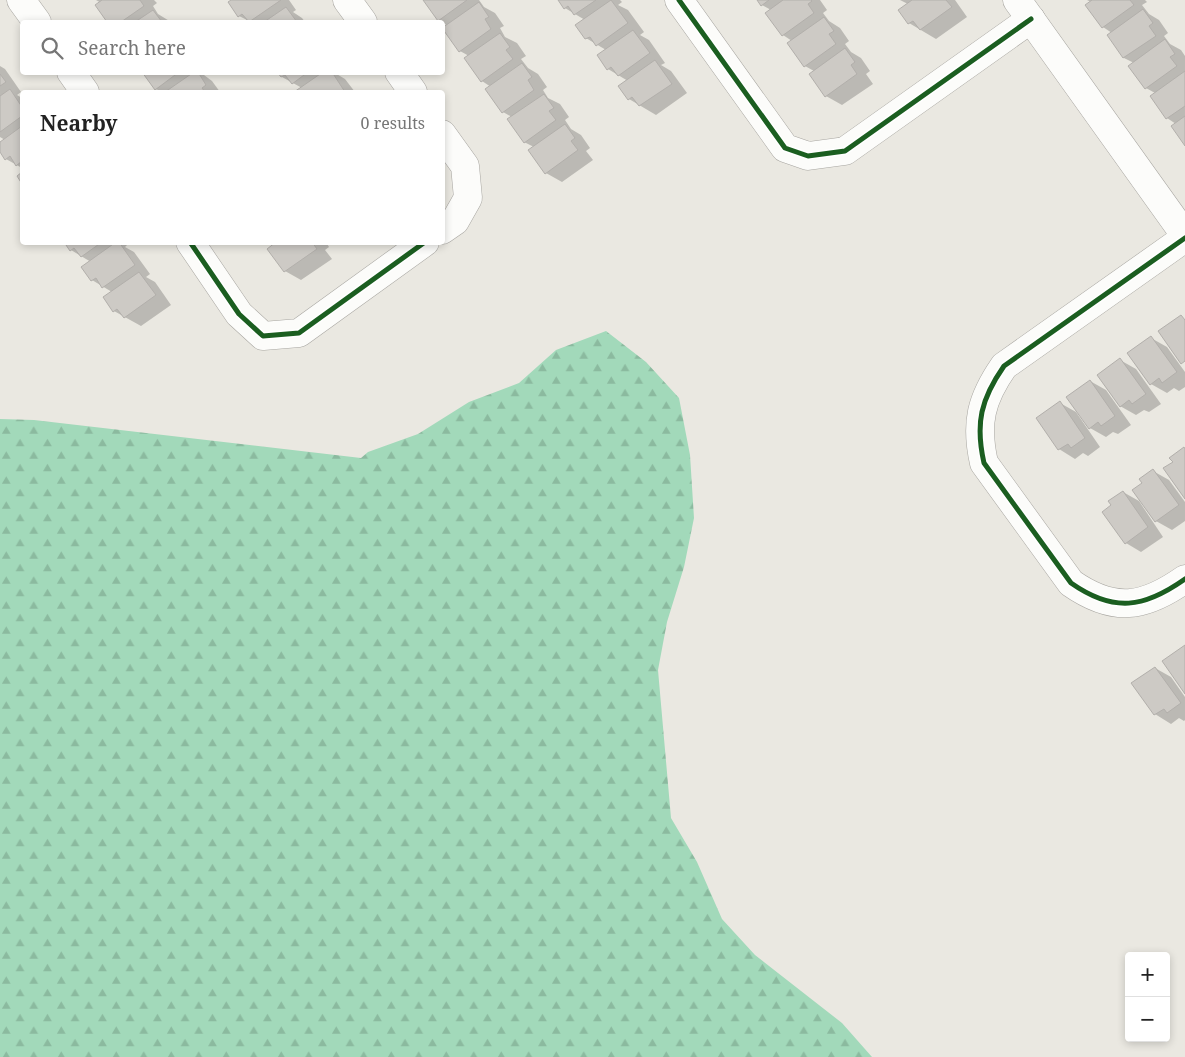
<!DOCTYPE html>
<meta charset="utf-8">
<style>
body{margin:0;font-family:"Noto Serif",serif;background:#f2f2f2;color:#222}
.controls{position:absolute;right:15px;bottom:15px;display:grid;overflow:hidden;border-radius:5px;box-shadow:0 2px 8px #0003}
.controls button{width:45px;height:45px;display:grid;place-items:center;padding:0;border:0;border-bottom:1px solid #e0e0e0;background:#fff;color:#222;font:25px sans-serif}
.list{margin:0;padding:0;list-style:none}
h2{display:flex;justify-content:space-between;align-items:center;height:65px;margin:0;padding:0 20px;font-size:21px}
h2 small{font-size:16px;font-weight:400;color:#767676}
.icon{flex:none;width:28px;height:28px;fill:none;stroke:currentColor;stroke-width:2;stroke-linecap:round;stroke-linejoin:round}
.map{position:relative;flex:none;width:1185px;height:1057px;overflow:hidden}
.search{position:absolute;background:#fff;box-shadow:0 2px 8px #0003;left:20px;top:20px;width:425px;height:55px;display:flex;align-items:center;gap:12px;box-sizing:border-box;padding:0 18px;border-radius:5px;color:#767676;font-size:19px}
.panel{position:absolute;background:#fff;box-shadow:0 2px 8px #0003;left:20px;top:90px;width:425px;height:155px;border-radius:5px}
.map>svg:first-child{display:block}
.forest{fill:url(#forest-firs)}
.shadow{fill:#0003}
.building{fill:#cdcac5;stroke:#b2afab}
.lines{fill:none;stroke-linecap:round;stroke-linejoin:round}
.minor-casing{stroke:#a7a5a0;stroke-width:29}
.minor{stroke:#fcfcfa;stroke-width:28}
.cycleway-casing{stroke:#fff;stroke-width:8}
.cycleway{stroke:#1b5e20;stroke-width:5}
</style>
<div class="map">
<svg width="1185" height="1057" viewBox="0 0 1185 1057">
<defs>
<pattern id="forest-firs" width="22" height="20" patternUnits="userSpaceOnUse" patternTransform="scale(1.25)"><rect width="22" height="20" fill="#a2d9ba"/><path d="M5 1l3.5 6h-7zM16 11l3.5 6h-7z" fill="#8bba9f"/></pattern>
</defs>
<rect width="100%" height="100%" fill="#eae8e1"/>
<polygon class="forest" points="606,331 646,362 679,398 690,455 694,518 684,567 667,622 658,670 671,818 697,862 722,919 755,955 842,1023 872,1057 0,1057 0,419 34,420 361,458 368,452 418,434 469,402 519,383 556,350"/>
<g class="shadow">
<polygon points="96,0 154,0 157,3 153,6 158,14 171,22 109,22 97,6 101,3"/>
<polygon points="233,0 289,0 296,10 293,12 302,18 305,22 251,22 239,16"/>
<polygon points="424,0 479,0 484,7 495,13 504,26 500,28 505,37 517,43 526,56 521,59 528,68 538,74 547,87 543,90 548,98 560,104 569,117 565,120 571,129 581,135 590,148 586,151 593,160 562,182 546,173 534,147 524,142 512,117 503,112 491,87 482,81 469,56 460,51 448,26 438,20"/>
<polygon points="559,0 620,0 622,2 618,5 628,10 644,32 640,35 649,40 665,63 661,65 671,71 687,93 656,115 629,99 620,87 628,81 608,69 606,50 586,38 585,20 565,8"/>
<polygon points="758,0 820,0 827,10 823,13 829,21 840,28 849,41 845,44 851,52 861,58 870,71 866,74 873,84 842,105 826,96 814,71 805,66 792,41 783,35 771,10 762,5"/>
<polygon points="900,0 955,0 967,17 936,39 909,23 908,4"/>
<polygon points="1087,0 1145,0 1147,2 1142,5 1149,14 1159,20 1168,33 1164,36 1170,44 1181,50 1185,56 1185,143 1176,124 1167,118 1151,96 1155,93 1146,88 1134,63 1124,58 1108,35 1112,33 1103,27 1091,2"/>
<polygon points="0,66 5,69 21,92 17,95 22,98 22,168 6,159 0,150 0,144 5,140 0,137"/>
<polygon points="144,72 200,72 212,81 220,92 162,92 156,89"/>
<polygon points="279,72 337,72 335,73 345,79 355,92 296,92 302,88 282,77"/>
<polygon points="66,242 127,242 128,244 125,247 134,252 150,274 146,277 155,282 171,305 141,326 114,311 112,292 92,280 91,262 71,250"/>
<polygon points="266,242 326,242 329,247 325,250 332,259 301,280 285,271 273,246"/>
<polygon points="1151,338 1167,347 1185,372 1185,387 1179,391 1174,388 1167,393 1151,384"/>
<polygon points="1120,360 1136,369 1161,404 1149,412 1144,410 1136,415 1120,406"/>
<polygon points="1090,381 1106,390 1131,425 1118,434 1113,432 1106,437 1090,428"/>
<polygon points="1060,403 1076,412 1100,447 1088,456 1083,453 1075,459 1059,449"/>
<polygon points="1153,471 1169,480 1185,502 1185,521 1172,530 1156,521"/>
<polygon points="1123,492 1139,501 1163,537 1141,552 1126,543 1113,505"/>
<polygon points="1155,668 1171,677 1185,697 1185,720 1184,721 1179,718 1171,724 1155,714"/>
</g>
<g class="building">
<polygon points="102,0 140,0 144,6 121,22 107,22 95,5"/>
<polygon points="231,0 281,0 249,22 242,14 238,17 228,2"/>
<polygon points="423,0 467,0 438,21"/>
<polygon points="558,0 596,0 574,15 568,6 564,9"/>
<polygon points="611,0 628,23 596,46 590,37 585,39 575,25"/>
<polygon points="757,0 769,0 761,6"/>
<polygon points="783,0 811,0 812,1 808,4 814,13 782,36 765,13"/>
<polygon points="912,0 946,0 952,7 920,30 913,21 908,24 898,10"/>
<polygon points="1092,0 1130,0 1134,5 1102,28 1085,5"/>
<polygon points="479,2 489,17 485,19 491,29 459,52 442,28"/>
<polygon points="286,7 297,22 264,22"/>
<polygon points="1143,9 1153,23 1149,26 1156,36 1123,58 1107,35"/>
<polygon points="153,10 162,22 135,22"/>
<polygon points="824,17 834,31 829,34 836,44 804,67 787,43"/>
<polygon points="633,30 650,53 618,76 611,67 607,70 597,55"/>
<polygon points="500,33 510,47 506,50 513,59 481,82 464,58"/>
<polygon points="1165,39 1175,54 1170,57 1177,66 1145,89 1128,66"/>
<polygon points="845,48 855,62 851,65 857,74 825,97 809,74"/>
<polygon points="655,60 672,84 639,106 632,97 628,100 618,86"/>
<polygon points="522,63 532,77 528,80 534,90 502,113 485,89"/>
<polygon points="1185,71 1185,106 1166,119 1150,96"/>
<polygon points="142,72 179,72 155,90"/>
<polygon points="194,72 198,72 206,85 202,88 205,92 165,92"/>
<polygon points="277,72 308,72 292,84 285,75 281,77"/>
<polygon points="323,72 332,72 345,92 294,92"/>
<polygon points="0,74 6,82 0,86"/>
<polygon points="10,89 22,107 22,116 0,132 0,96"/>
<polygon points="544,94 554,108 549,111 556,120 524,143 507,119"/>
<polygon points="1185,116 1185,146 1171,126"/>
<polygon points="565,124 575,138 571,141 578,150 545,174 528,150"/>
<polygon points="22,126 22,161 16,166 10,156 5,160 0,152 0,142"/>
<polygon points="22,172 22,184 17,176"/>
<polygon points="64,242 102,242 81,257 74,248 70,251"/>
<polygon points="116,242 119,242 135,265 102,288 96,278 91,281 81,267"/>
<polygon points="276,242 312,242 317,249 284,272 267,249"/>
<polygon points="139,272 156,295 124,318 117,309 113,312 103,297"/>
<polygon points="1181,315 1185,320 1185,361 1181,364 1158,331"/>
<polygon points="1151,336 1177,372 1162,383 1159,378 1150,385 1127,353"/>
<polygon points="1120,358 1146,394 1132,404 1129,400 1120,407 1097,375"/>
<polygon points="1090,380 1115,416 1101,426 1098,422 1089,429 1066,397"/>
<polygon points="1060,401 1085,438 1071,448 1068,444 1058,450 1036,418"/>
<polygon points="1184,447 1185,449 1185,499 1163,468 1173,462 1169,458"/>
<polygon points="1153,469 1179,505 1155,522 1132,490 1142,483 1139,479"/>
<polygon points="1123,491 1148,527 1125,544 1102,512 1111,505 1108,501"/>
<polygon points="1185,645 1185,694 1162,661"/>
<polygon points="1155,667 1181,703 1167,713 1164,709 1154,715 1131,683"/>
</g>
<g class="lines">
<defs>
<g id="minor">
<polyline points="21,0 37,22"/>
<polyline points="347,0 363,22"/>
<polyline points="679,0 785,148 808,156 845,151 1031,19"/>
<polyline points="1017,0 1185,235"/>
<polyline points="71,72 85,92"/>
<polyline points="399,72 413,92"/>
<polyline points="442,134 465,166 468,198 455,221 442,230"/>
<path d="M1185 238 1004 366C981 399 975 423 984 463L1071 583C1114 613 1144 608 1185 579"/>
<polyline points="190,242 239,314 263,336 299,333 425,242"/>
</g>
</defs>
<use href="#minor" class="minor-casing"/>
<use href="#minor" class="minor"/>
<defs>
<g id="cycleway">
<polyline points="679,0 785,148 808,156 845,151 1031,19"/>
<path d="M1185 238 1004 366C981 399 975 423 984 463L1071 583C1114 613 1144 608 1185 579"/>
<polyline points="190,242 239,314 263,336 299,333 425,242"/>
</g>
</defs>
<use href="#cycleway" class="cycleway-casing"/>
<use href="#cycleway" class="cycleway"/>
</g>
</svg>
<div class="controls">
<button>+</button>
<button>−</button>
</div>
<div class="search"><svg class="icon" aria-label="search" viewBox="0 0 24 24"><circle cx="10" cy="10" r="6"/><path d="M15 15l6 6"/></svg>Search here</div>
<section class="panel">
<h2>Nearby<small>0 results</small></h2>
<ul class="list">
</ul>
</section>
</div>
